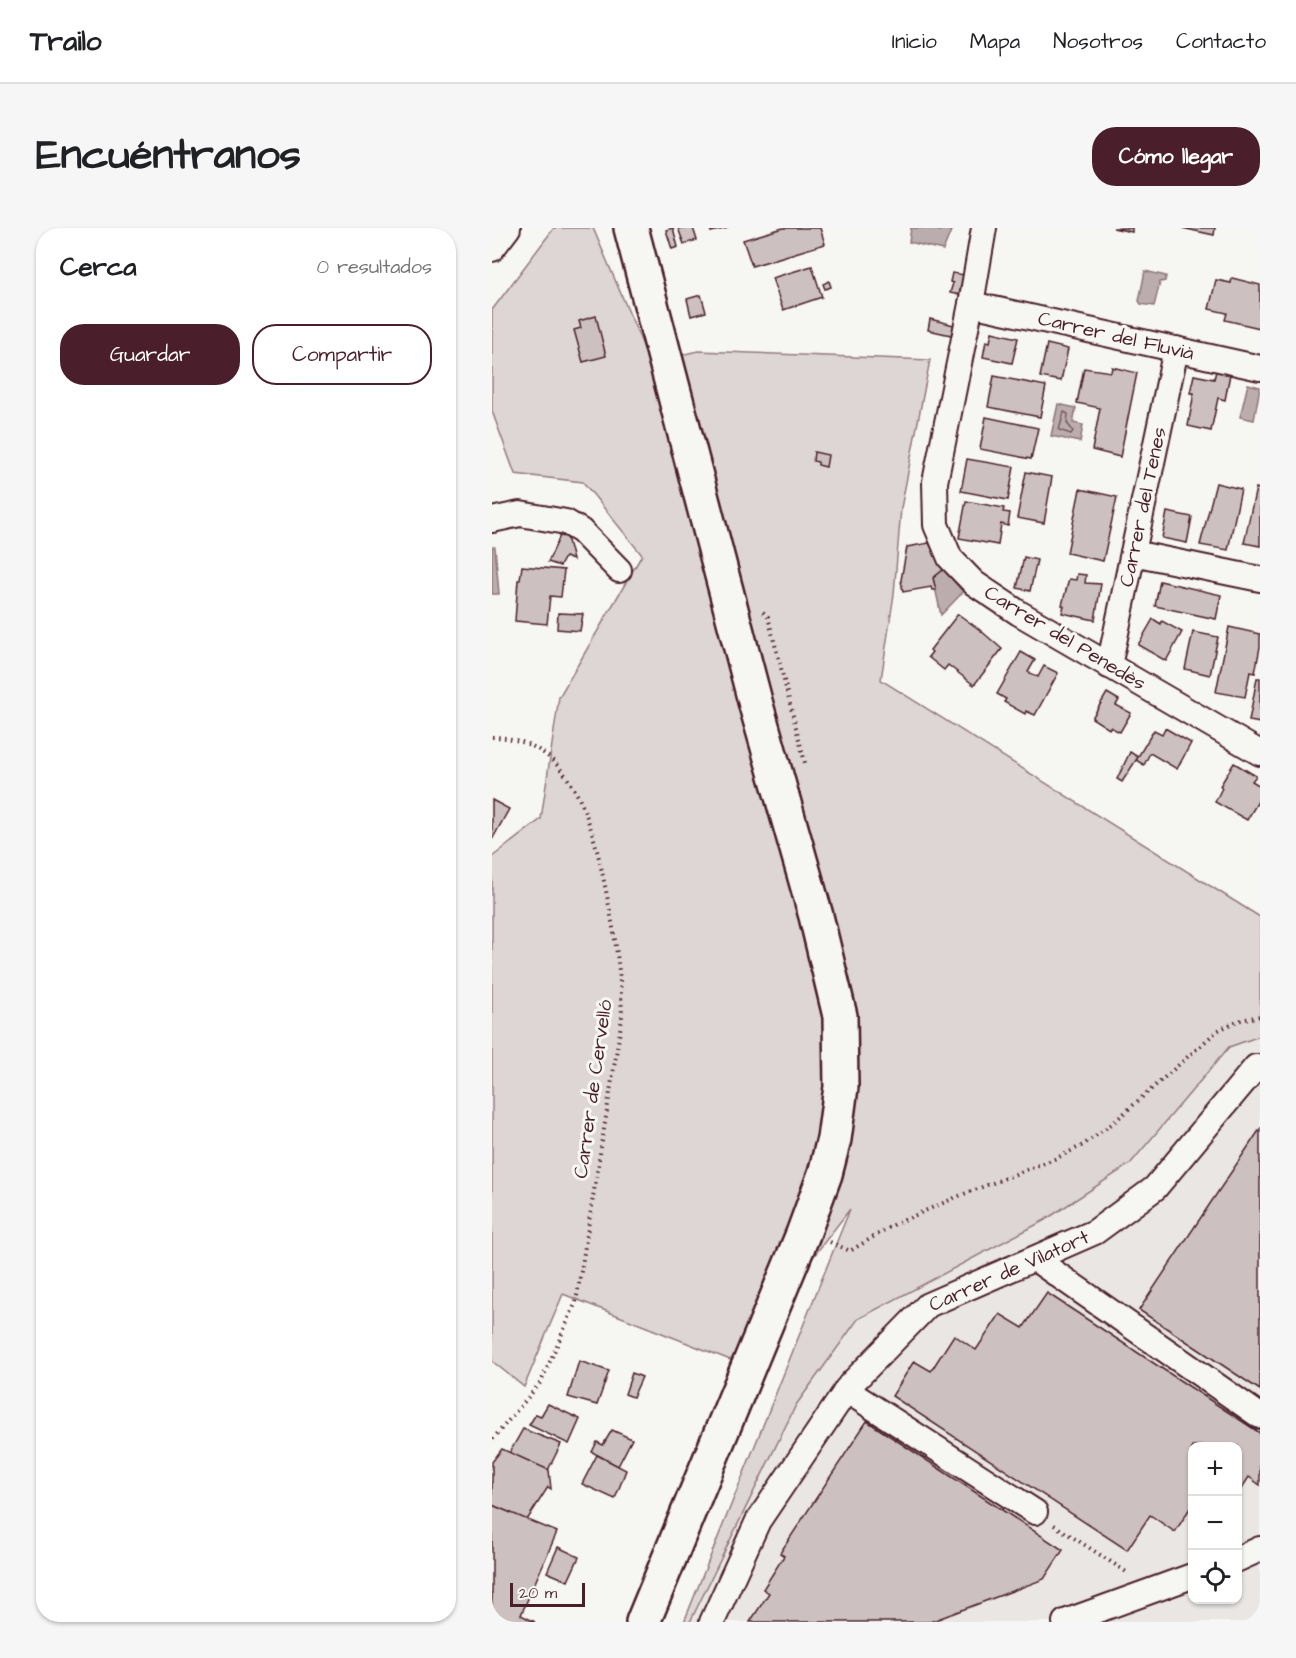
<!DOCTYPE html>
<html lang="es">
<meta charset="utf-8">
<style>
body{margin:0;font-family:"Architects Daughter",sans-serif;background:#f6f6f6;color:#202124}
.controls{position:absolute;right:18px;bottom:18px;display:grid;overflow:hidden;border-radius:12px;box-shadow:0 2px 4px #0004}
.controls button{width:54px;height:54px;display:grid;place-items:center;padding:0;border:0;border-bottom:2px solid #e0e0e0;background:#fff;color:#202124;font:30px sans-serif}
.scale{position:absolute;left:18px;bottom:15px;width:75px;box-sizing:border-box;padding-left:6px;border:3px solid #4a1f2b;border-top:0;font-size:16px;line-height:21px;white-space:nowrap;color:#4a1f2b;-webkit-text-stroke:4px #f6f6f2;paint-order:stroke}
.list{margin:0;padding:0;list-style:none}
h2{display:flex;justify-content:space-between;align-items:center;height:78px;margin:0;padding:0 24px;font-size:26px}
h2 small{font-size:20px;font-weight:400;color:#757577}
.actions{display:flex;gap:12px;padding:18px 24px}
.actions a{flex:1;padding:14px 0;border:2px solid #4a1f2b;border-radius:24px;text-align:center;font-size:21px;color:#4a1f2b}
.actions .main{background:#4a1f2b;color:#fff}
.icon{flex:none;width:33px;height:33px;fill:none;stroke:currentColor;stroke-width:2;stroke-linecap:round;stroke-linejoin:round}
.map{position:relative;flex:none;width:768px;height:1394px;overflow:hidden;border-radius:24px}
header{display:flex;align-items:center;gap:36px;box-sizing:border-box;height:84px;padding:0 30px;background:#fff;border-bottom:2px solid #e0e0e0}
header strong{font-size:28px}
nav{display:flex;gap:33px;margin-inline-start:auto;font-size:21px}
.intro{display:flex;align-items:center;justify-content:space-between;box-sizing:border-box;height:144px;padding:0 36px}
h1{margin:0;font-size:42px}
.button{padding:15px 27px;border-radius:24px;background:#4a1f2b;color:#fff;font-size:21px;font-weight:700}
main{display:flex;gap:36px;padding:0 36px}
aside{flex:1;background:#fff;border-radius:24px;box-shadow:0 2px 4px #0004}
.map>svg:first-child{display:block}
.built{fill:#e9e6e3;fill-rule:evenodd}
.green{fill:#ddd6d5;stroke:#947a80;stroke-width:1.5}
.water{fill:#bbadae;stroke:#8e747a;stroke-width:1.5}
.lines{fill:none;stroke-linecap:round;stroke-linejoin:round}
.shore{stroke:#77585f;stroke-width:1.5}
.building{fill:#ccc1c0;stroke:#4a1f2b;stroke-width:1.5}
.minor-casing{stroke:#4a1f2b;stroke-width:28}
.secondary-casing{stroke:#4a1f2b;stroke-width:38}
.path{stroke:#4a1f2b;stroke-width:4;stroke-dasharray:1.5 4.5;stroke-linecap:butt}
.minor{stroke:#f6f6f2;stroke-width:24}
.secondary{stroke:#f6f6f2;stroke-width:33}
.labels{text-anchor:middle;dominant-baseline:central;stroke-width:6;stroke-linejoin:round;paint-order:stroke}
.street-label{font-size:20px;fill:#4a1f2b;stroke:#f6f6f2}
</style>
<header>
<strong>Trailo</strong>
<nav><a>Inicio</a><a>Mapa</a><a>Nosotros</a><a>Contacto</a></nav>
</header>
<div class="intro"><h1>Encuéntranos</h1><a class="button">Cómo llegar</a></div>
<main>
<aside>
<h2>Cerca<small>0 resultados</small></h2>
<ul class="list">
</ul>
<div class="actions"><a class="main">Guardar</a><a>Compartir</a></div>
</aside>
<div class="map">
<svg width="768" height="1394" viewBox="0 0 768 1394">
<rect width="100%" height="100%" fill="#f6f6f2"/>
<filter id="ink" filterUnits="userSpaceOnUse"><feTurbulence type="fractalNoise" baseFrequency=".0167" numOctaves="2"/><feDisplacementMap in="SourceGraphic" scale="12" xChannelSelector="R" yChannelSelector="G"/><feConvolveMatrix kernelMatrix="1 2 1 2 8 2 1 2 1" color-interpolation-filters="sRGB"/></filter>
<g filter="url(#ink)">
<path class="built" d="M768 808V1394H198L304 1177 366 1091 553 992 638 936 737 819ZM700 1218H746V1372H700Z"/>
<polygon class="green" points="62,0 101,0 158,134 206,123 438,132 409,280 402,366 389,452 768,689 768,808 737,819 638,936 553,992 366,1091 304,1177 198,1394 192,1394 358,981 241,1133 71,1066 32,1159 0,1133 0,629 49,591 67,469 150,327 91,254 23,246 0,183 0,82"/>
<g class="water">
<polygon points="419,0 436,0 448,3 451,0 459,3 451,22 417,14"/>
<polygon points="653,43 674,48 673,53 668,54 662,78 649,76 647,73"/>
<polygon points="756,156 768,159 762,192 748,189"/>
<polygon points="566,176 584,180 581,195 591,197 588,214 559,208"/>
<polygon points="0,319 3,319 7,366 0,366"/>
<polygon points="452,341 471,364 449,387 441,350"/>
</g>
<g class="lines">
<polygon class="shore" points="572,184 576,186 575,195 581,203 579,206 567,202"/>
</g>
<g class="building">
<polygon points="181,0 186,19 180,21 174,2"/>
<polygon points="186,0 201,0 205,12 192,16"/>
<polygon points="218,0 236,0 219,4"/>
<polygon points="291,0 328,0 333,16 260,38 251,12"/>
<polygon points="621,0 640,0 640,4"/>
<polygon points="690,0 723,0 722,7"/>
<polygon points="320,38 330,69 291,82 280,50"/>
<polygon points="460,45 473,47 468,67 458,65 461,55 458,54"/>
<polygon points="740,50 768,57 768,100 733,92 735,85 717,81 724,52 739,55"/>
<polygon points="337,53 339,59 333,61 331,56"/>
<polygon points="209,67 214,84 199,88 195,71"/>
<polygon points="104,88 114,128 91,134 82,102 89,100 87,93"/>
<polygon points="438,91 462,97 459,107 436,102"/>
<polygon points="500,104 526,110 520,135 491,129 494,113 498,114"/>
<polygon points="555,116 576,121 569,153 548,149"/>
<polygon points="620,139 645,145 628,229 600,222 608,180 585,175 592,140 619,144"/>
<polygon points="724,143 738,146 733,172 726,170 719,203 696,198 702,165 698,165 702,147 722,151"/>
<polygon points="502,148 554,158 548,189 496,179"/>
<polygon points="494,189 546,200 539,231 488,221"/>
<polygon points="322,224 336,227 334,239 326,237 326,234 321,233"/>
<polygon points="475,231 522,239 516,272 469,263"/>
<polygon points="534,244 560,249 552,295 525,290"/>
<polygon points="724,255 749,261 736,322 708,317"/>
<polygon points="764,260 768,261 768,318 752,315"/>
<polygon points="588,261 625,269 611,333 575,325"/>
<polygon points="474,273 512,280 511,284 518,285 516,298 509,296 506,317 467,310"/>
<polygon points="675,284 700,289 695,315 670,310"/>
<polygon points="68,308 75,309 81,332 73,329 68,338 56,334"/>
<polygon points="437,315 452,341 441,350 444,362 440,362 439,359 411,364 409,352 415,319"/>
<polygon points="532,329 545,332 538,363 525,360"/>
<polygon points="30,338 72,342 69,369 58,368 55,396 23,393 26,352 28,352"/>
<polygon points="585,346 594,347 593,355 609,356 603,392 570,385 572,378 570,377 577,351 584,352"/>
<polygon points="668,353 729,367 724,391 663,378"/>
<polygon points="66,385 91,386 88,403 65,401"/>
<polygon points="466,386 488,402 510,421 482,457 456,437 452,442 436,429 440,424 438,422"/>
<polygon points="661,391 669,396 670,393 690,404 674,433 646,417"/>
<polygon points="737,399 768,406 768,419 763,445 758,444 753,469 724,464"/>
<polygon points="701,404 726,409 718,447 693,441"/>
<polygon points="529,424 543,432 536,444 546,449 552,438 566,445 543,487 534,483 533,486 512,474 514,471 505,466"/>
<polygon points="765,450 768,450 768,497 768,495 757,493"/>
<polygon points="615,465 627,472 624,477 639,485 628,504 618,499 617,501 600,490"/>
<polygon points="673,500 699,515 685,541 658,525 652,537 644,532 662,502 670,506"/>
<polygon points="638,524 646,529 630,554 625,551"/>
<polygon points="742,535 764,548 760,553 768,558 768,570 755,592 723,574 730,560 728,558"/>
<polygon points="0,572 17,581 1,610 0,609"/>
<polygon points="768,901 768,1162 647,1082"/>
<polygon points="555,1065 768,1205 768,1257 757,1249 746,1266 746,1218 700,1218 700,1277 683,1304 658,1287 635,1322 400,1168 422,1133 439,1143 462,1107 484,1122 508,1086 531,1100"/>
<polygon points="87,1133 117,1143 105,1177 76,1169"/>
<polygon points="140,1145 150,1149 141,1169 133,1166"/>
<polygon points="56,1176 88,1191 77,1216 37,1197 44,1186 49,1188"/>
<polygon points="375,1193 571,1322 552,1351 438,1394 258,1394 277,1365 271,1361 292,1328 288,1325"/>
<polygon points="31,1201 69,1216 56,1242 17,1226"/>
<polygon points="120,1202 140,1211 126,1238 100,1224 105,1214 111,1217"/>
<polygon points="10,1221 57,1242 59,1261 56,1259 35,1292 0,1277 0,1234"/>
<polygon points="105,1227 134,1242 123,1271 90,1256"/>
<polygon points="0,1277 65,1304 29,1387 43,1394 0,1394"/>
<polygon points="66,1319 87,1329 76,1353 55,1344"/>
</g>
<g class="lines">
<defs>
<g id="minor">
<polyline points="492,0 479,76 443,254 444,297 458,330 482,355 527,385 768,525"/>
<polyline points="0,21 16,0"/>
<polyline points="479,76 768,140"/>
<polyline points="0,292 28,286 74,294 89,303 127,342"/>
<polyline points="641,325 768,351"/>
<polyline points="617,438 684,121"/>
<polyline points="543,1031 768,1188"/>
<polyline points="354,1162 543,1284"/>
<polyline points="746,1331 768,1321"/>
<polyline points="220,1394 266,1293 358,1157 436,1077 603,1004 663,960 764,839 768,839"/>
<polyline points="573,1394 700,1348"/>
</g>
<polyline id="secondary" points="139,0 264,477 324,688 348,788 349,859 342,911 333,946 311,1006 151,1394"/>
</defs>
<use href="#minor" class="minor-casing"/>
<use href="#secondary" class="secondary-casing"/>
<g class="path">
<polyline points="271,384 276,389 313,535"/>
<path d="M0 509C82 510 101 599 114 663 123 706 129 746 130 790L84 1074 49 1154 0 1212"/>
<polyline points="338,1014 358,1023 403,996 467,968 565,930 591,917 621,895 725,803 745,793 768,788"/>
<polyline points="562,1297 636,1345"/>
</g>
<use href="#minor" class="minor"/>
<use href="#secondary" class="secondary"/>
</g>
</g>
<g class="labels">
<g class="street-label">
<text transform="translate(624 108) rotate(13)">Carrer del Fluvià</text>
<text transform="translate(651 279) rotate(-78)">Carrer del Tenes</text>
<text transform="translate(573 410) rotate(31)">Carrer del Penedès</text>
<text transform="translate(101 861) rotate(-82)">Carrer de Cervelló</text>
<text transform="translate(517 1043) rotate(-24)">Carrer de Vilatort</text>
</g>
</g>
</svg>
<div class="controls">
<button>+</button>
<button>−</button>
<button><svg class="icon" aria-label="locate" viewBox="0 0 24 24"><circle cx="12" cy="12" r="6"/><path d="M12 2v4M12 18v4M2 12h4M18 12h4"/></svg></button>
</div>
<div class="scale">20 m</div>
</div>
</main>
